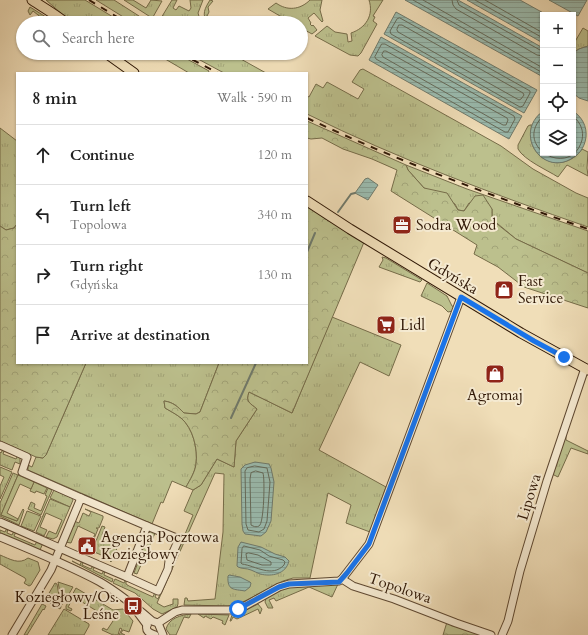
<!DOCTYPE html>
<meta charset="utf-8">
<style>
body{margin:0;font-family:Cardo,serif;background:#f6f6f6;color:#222}
.controls{position:absolute;right:12px;top:12px;display:grid;overflow:hidden;border-radius:0px;box-shadow:0 1px 3px #0004}
.controls button{width:36px;height:36px;display:grid;place-items:center;padding:0;border:0;border-bottom:1px solid #e0e0e0;background:#fff;color:#222;font:20px sans-serif}
.stop{position:absolute;width:12px;height:12px;margin:-9px;border:3px solid #1a73e8;border-radius:50%;background:#fff}
.stop.end{background:#1a73e8;border-color:#fff;box-shadow:0 1px 4px #0008}
.list{margin:0;padding:0;list-style:none}
h2{display:flex;justify-content:space-between;align-items:center;height:52px;margin:0;padding:0 16px;font-size:17px}
h2 small{font-size:13px;font-weight:400;color:#767676}
.list li{display:grid;grid-template-columns:26px 1fr auto;gap:12px;align-items:center;box-sizing:border-box;height:60px;padding:0 16px;border-top:1px solid #e0e0e0}
.list b{display:block;font-size:15px;white-space:nowrap}
.list p{margin:0;font-size:13px;white-space:nowrap;color:#767676}
.list em{font-size:13px;font-style:normal;color:#767676}
.icon{flex:none;width:22px;height:22px;fill:none;stroke:currentColor;stroke-width:2;stroke-linecap:round;stroke-linejoin:round}
.map{position:relative;flex:none;width:588px;height:635px;overflow:hidden}
.search{position:absolute;background:#fff;box-shadow:0 1px 3px #0004;left:16px;top:16px;width:292px;height:44px;display:flex;align-items:center;gap:10px;box-sizing:border-box;padding:0 14px;border-radius:22px;color:#767676;font-size:15px}
.panel{position:absolute;background:#fff;box-shadow:0 1px 3px #0004;left:16px;top:72px;width:292px;height:292px;border-radius:0px}
.map>svg:first-child{display:block}
.grass{fill:url(#grass-tufts);stroke:#766c49}
.forest{fill:url(#forest-crowns);stroke:#766c49}
.garden{fill:#bcc08d;stroke:#766c49}
.water{fill:url(#water-rules);stroke:#6f7a6c}
.lines{fill:none;stroke-linecap:round;stroke-linejoin:round}
.shore{stroke:#646a5a;stroke-width:1}
.stream{stroke:#6f7a6c;stroke-width:2}
.minor-casing{stroke:#5f4932;stroke-width:9}
.major-casing{stroke:#2f1705;stroke-width:11}
.minor{stroke:#f5ead1;stroke-width:7}
.major{stroke:#f0deb8;stroke-width:9}
.rail{stroke:#2f1705;stroke-width:2;stroke-dasharray:7 7;stroke-linecap:butt}
.route{stroke:#1a73e8;stroke-width:5}
.labels{text-anchor:middle;dominant-baseline:central;stroke-width:4;stroke-linejoin:round;paint-order:stroke}
.poi-label{font-size:15px;fill:#2f1705;stroke:#f5ead1;text-anchor:start}
.street-label{font-size:15px;fill:#2f1705;stroke:#f5ead1}
</style>
<div class="map">
<svg width="588" height="635" viewBox="0 0 588 635">
<defs>
<pattern id="grass-tufts" width="24" height="20" patternUnits="userSpaceOnUse"><rect width="24" height="20" fill="#bcc08d"/><path d="M3 7l-1-3M5 7V3M7 7l1-3M15 17l-1-3M17 17v-4M19 17l1-3" fill="none" stroke="#a2a478"/></pattern>
<pattern id="forest-crowns" width="20" height="18" patternUnits="userSpaceOnUse"><rect width="20" height="18" fill="#bcc08d"/><path d="M2 6a3 3 0 1 1 6 0M12 15a3 3 0 1 1 6 0" fill="none" stroke="#a2a478"/></pattern>
<pattern id="water-rules" width="6" height="5" patternUnits="userSpaceOnUse"><rect width="6" height="5" fill="#9abcb0"/><path d="M0 2.5h6" fill="none" stroke="#85a196"/></pattern>
</defs>
<rect width="100%" height="100%" fill="#f0deb8"/>
<filter id="stains"><feTurbulence type="fractalNoise" baseFrequency=".005" numOctaves="4"/><feColorMatrix values="0 0 0 0 .2 0 0 0 0 .09 0 0 0 0 .02 0 0 0 .5 -.17"/></filter>
<radialGradient id="worn" r=".72"><stop offset=".6" stop-color="#630" stop-opacity="0"/><stop offset="1" stop-color="#630" stop-opacity=".3"/></radialGradient>
<g class="grass">
<polygon points="46,0 85,0 123,23 72,23"/>
<polygon points="96,0 114,0 139,16 147,23 133,23"/>
<polygon points="124,0 133,0 146,8 151,0 162,1 153,17 152,18"/>
<polygon points="172,0 177,0 173,8 176,10 179,6 189,11 191,8 190,0 203,0 198,13 201,23 158,23"/>
<path d="M210 0 213 1 208 7 209 12 207 16 220 23H208C201 15 205 8 210 0Z"/>
<path d="M310 0H322L320 10 323 21 322 22 314 13 308 18 311 23 310 24 312 26 313 25 317 30 312 34 301 28V23H292L268 9 276 3C287 11 300 10 310 0Z"/>
<path d="M369 0H383L373 16 375 17 373 21 377 24 361 53 358 56 350 55 315 36 327 26 335 32 347 34 348 42 352 41 351 33C366 28 374 15 369 0Z"/>
<polygon points="30,7 49,19 47,23 40,23 43,19 33,11 30,15 28,11"/>
<polygon points="583,28 588,31 588,46 579,49 573,53 573,45"/>
<polygon points="155,53 176,53 209,71 208,73 189,73"/>
<polygon points="187,53 230,53 266,73 224,73"/>
<path d="M363 69 501 146 533 169 576 193 588 198V227C493 194 398 159 307 114V96L309 97 316 84 323 88 327 82 358 99 364 89 352 82 360 70Z"/>
<path d="M530 125H532C523 158 562 177 582 149L588 152 587 168 588 176 567 165 558 177C547 170 524 160 518 149V145L528 126Z"/>
<polygon points="0,128 17,141 17,224 14,228 6,230 0,226"/>
<polygon points="406,165 467,189 588,231 588,273 516,239 492,219 492,209 469,203 464,211 458,210 455,204 424,188 408,170"/>
<polygon points="382,257 386,258 422,280 420,282 379,267 383,260"/>
<polygon points="427,283 447,296 452,306 454,307 453,311 448,312 442,306 421,296"/>
<path d="M332 317 401 345 389 376 360 362 319 450 386 487 370 532 346 523 351 505 328 493 310 578H293L283 581 245 601 228 606 184 605 185 598H187L188 601 215 599 223 532 224 474 215 473 157 603 164 607 173 604V599H178V604L177 607 162 614 153 609 135 593 113 583 115 579 124 583 126 579V584L129 586 153 597 155 592 157 593 155 597 158 599 193 515 184 511 193 490 201 485 217 459 234 467 236 441 257 409C250 403 245 402 249 392L292 413Z"/>
<path d="M86 363H219L200 412 196 414 184 413C178 407 173 402 164 401L165 408C170 411 176 414 181 418 193 428 198 449 196 464 195 472 190 480 186 487L172 481 163 503 161 502 152 524 28 470V465L32 467 36 457 43 458 46 455Z"/>
<polygon points="565,434 566,435 566,440 588,451 588,454 571,448 558,477 552,474"/>
<polygon points="3,449 5,449 3,454 16,459 18,455 20,457 20,464 15,462 12,470 0,465 0,452 1,453"/>
<polygon points="0,467 12,472 0,499 0,486 4,477 0,475"/>
<polygon points="13,473 18,475 1,515 17,521 23,509 24,510 19,525 0,516 0,503"/>
<polygon points="34,482 47,488 44,494 36,491 35,493 30,491"/>
<polygon points="48,488 52,490 41,515 28,509 31,502 35,504 34,508 41,511 47,496 45,495"/>
<polygon points="54,490 72,498 73,500 70,507 50,498"/>
<polygon points="50,499 70,507 57,537 53,539 46,537 49,531 56,534 62,520 46,513 40,527 47,530 44,536 36,532"/>
<polygon points="85,509 103,516 103,518 99,528 96,528 98,529 89,551 86,550 87,547 89,548 95,534 78,526 71,543 65,542 74,521 79,523 83,513 89,516 91,512"/>
<polygon points="27,511 41,516 34,531 21,526"/>
<polygon points="102,526 105,527 102,535 114,538 120,542 116,549 117,550 111,562 106,557 92,551"/>
<polygon points="7,528 8,528 7,533 12,535 14,531 16,532 14,536 35,545 37,541 43,543 40,550 0,534 0,530 5,532"/>
<polygon points="150,530 156,531 137,574 134,573"/>
<path d="M0 555C10 559 19 565 28 558L38 562 40 570 31 585 29 586 24 583 26 580 25 578 0 564Z"/>
<polygon points="82,560 84,561 82,565 91,569 93,565 95,566 93,570 102,574 104,570 105,570 104,575 113,579 112,582 72,561 80,565"/>
<polygon points="58,582 73,587 63,604 62,604"/>
<polygon points="55,583 57,584 61,607 60,609 45,600"/>
<polygon points="338,584 332,597 309,587 276,601 274,598 269,600 273,608 268,608 265,602 266,598 284,588"/>
<polygon points="76,588 113,610 123,609 133,621 129,632 123,630 121,633 125,635 119,635 122,629 120,628 118,635 113,635 102,630 103,628 107,630 113,621 74,597 68,607 72,609 71,611 66,609 66,606"/>
<polygon points="42,604 46,606 44,610 43,609 27,635 24,635"/>
<polygon points="258,604 262,609 260,614 258,609 237,619 233,617 231,621 230,621 232,615 244,611"/>
<polygon points="64,609 89,624 89,626 84,635 48,635"/>
<path d="M191 614 189 618 184 617 176 635H170L166 629C169 618 181 615 191 614Z"/>
<polygon points="198,614 229,615 225,625 222,623 223,621 213,617 211,619 205,616 204,618"/>
</g>
<g class="forest">
<polygon points="307,121 406,165 408,170 424,188 447,193 458,210 464,211 475,196 483,195 492,209 492,220 516,239 588,273 588,308 524,287 498,267 474,254 477,245 391,191 397,170 372,159 343,149 322,138 311,139 307,138"/>
<path d="M307 205 324 218 364 242 362 247 292 413 249 392C245 402 250 403 257 409L236 441 234 467 217 459 201 485 193 490 186 487C190 480 195 472 196 464 198 449 193 428 181 418 176 414 170 411 165 408L164 401C173 402 178 407 184 413L196 414 200 412 219 363H307Z"/>
<polygon points="17,224 17,363 86,363 46,455 43,458 36,457 0,441 0,226 6,230 14,228"/>
<polygon points="447,622 485,635 443,635"/>
</g>
<polygon class="garden" points="18,475 34,482 31,489 20,484 7,513 18,519 17,521 1,515"/>
<g class="water">
<polygon points="405,0 458,0 543,48 543,77"/>
<polygon points="467,0 520,0 547,15 543,15 543,43"/>
<polygon points="549,0 587,0 578,16"/>
<polygon points="396,12 537,90 524,113 384,34"/>
<polygon points="381,37 522,116 509,139 369,60"/>
<polygon points="588,46 588,101 579,98 573,93 573,53 579,49"/>
<path d="M543 111V153H573V111C582 117 587 126 586 137 585 145 581 153 574 157 544 179 512 134 543 111Z"/>
<polygon points="368,178 378,185 368,200 355,193 365,179"/>
<polygon points="255,462 269,464 271,468 274,482 271,521 266,532 261,536 245,534 243,531 242,524 241,469 245,465"/>
<path d="M241 542 261 547 275 554 285 557 289 561C286 574 272 577 260 574 257 573 254 571 251 570 246 568 242 569 238 567L237 566 238 547Z"/>
<path d="M229 575 240 577 250 582 251 583 250 587 245 591C234 589 227 591 228 576Z"/>
</g>
<g class="lines">
<g class="shore">
<polyline points="413,0 543,73"/>
<polyline points="423,0 543,68"/>
<polyline points="452,0 453,5 456,9 537,55 543,56"/>
<polyline points="457,0 459,5 540,50 543,51"/>
<polyline points="475,0 543,38"/>
<polyline points="485,0 543,33"/>
<polygon points="400,18 530,91 530,93 523,106 520,107 391,34 390,31 397,19"/>
<polygon points="399,25 402,25 523,93 524,95 521,99 519,100 398,32 397,30"/>
<polygon points="382,44 385,44 514,116 515,119 508,132 505,132 376,59 375,57"/>
<polygon points="384,51 386,51 507,118 508,120 506,125 503,125 383,57 382,55"/>
<path d="M543 116C511 147 571 180 582 140 584 131 581 123 573 116"/>
<polygon points="255,466 267,468 270,482 267,521 264,529 259,532 248,530 246,524 245,471 247,468"/>
<path d="M256 471 263 473C265 479 264 524 259 526 257 527 255 527 253 526L251 525 250 479 251 473Z"/>
<path d="M244 546 260 550 269 556 283 560 285 562 284 565C272 578 256 566 242 564L241 563 242 549Z"/>
<polygon points="249,553 258,555 271,562 271,565 262,565 247,560 246,554"/>
</g>
<g class="stream">
<polyline points="338,212 351,194 355,193"/>
<polyline points="307,252 315,233"/>
<polyline points="231,418 256,363"/>
</g>
<defs>
<g id="minor">
<polyline points="0,445 27,457 22,472 81,498"/>
<path d="M0 522C42 540 84 559 127 577L147 526 81 498 51 570 12 635"/>
<path d="M0 537C34 551 68 565 100 582 119 593 136 607 152 621L158 623 163 635"/>
<polyline points="127,577 158,591 168,569 169,561 179,539 147,526"/>
<polyline points="342,579 353,586 394,599 456,623 491,635"/>
<polyline points="135,609 147,625"/>
<polyline points="158,623 175,612 182,610 234,610 245,606 279,587 289,584 339,581 342,579 369,544 461,297"/>
<path d="M147 625C145 632 150 633 155 635"/>
<polyline points="502,635 508,621 520,571 547,481 585,368"/>
</g>
<g id="major">
<path d="M32 0C44 8 55 14 66 23"/>
<polyline points="106,53 134,73"/>
<polyline points="307,201 350,229 521,333 588,370"/>
</g>
</defs>
<use href="#minor" class="minor-casing"/>
<use href="#major" class="major-casing"/>
<use href="#minor" class="minor"/>
<use href="#major" class="major"/>
<g class="rail">
<polyline points="89,0 127,23"/>
<polyline points="180,53 218,73"/>
<path d="M307 118C398 161 492 196 588 229"/>
</g>
</g>
<g class="lines">
<polyline class="route" points="238,609 279,587 289,584 339,582 347,573 369,544 461,297 534,341 564,357"/>
</g>
<defs>
<symbol id="office-square" viewBox="-11 -11 22 22"><rect x="-9" y="-9" width="18" height="18" rx="4" fill="#8f2418" stroke="#f5ead1"/><path d="M-6-3h4V-5.5h4V-3h4V5H-6ZM-1-4.5V-3h2v-1.5ZM-6 0V1H6V0Z" fill="#fff"/></symbol>
<symbol id="shop-square" viewBox="-11 -11 22 22"><rect x="-9" y="-9" width="18" height="18" rx="4" fill="#8f2418" stroke="#f5ead1"/><path d="M-5-2.5h2.3a2.7 3.5 0 0 1 5.4 0H5L5.5 6h-11ZM-1.5-2.5h3a1.5 2.3 0 0 0-3 0Z" fill="#fff"/></symbol>
<symbol id="supermarket-square" viewBox="-11 -11 22 22"><rect x="-9" y="-9" width="18" height="18" rx="4" fill="#8f2418" stroke="#f5ead1"/><path d="M-6-5.5h2.5l.6 2H6L4.5 2H-2.5L-4.4-4H-6ZM-1.5 3.2a1.3 1.3 0 1 0 .1 0ZM3 3.2a1.3 1.3 0 1 0 .1 0Z" fill="#fff"/></symbol>
<symbol id="civic-square" viewBox="-11 -11 22 22"><rect x="-9" y="-9" width="18" height="18" rx="4" fill="#8f2418" stroke="#f5ead1"/><path d="M-.6-6.5H3V-4.5H.6V-3L4-1V1h2V6H-6V1h2V-1L-.6-3ZM-1.2 2.5V6h2.4V2.5Z" fill="#fff"/></symbol>
<symbol id="bus-square" viewBox="-11 -11 22 22"><rect x="-9" y="-9" width="18" height="18" rx="4" fill="#8f2418" stroke="#f5ead1"/><path d="M-5-6H5V4H4V6H2V4H-2V6H-4V4H-5ZM-3.5-4V0h7V-4ZM-3.5 1.2v1.5H-2V1.2ZM2 1.2v1.5H3.5V1.2Z" fill="#fff"/></symbol>
</defs>
<g fill-rule="evenodd">
<use href="#office-square" x="391" y="214" width="22" height="22"/>
<use href="#shop-square" x="493" y="279" width="22" height="22"/>
<use href="#supermarket-square" x="375" y="314" width="22" height="22"/>
<use href="#shop-square" x="484" y="363" width="22" height="22"/>
<use href="#civic-square" x="76" y="535" width="22" height="22"/>
<use href="#bus-square" x="122" y="595" width="22" height="22"/>
</g>
<g class="labels">
<g class="poi-label">
<text x="416" y="225">Sodra Wood</text>
<text x="518" y="281">Fast<tspan x="518" dy="17">Service</tspan></text>
<text x="400" y="325">Lidl</text>
<text x="495" y="395" text-anchor="middle">Agromaj</text>
<text x="101" y="537">Agencja Pocztowa<tspan x="101" dy="17">Koziegłowy</tspan></text>
<text x="119" y="597" text-anchor="end">Koziegłowy/Os.<tspan x="119" dy="17">Leśne</tspan></text>
</g>
<g class="street-label">
<text transform="translate(453 276) rotate(31)">Gdyńska</text>
<text transform="translate(529 497) rotate(-73)">Lipowa</text>
<text transform="translate(400 588) rotate(19)">Topolowa</text>
</g>
</g>
<rect width="100%" height="100%" filter="url(#stains)"/>
<rect width="100%" height="100%" fill="url(#worn)"/>
</svg>
<div class="controls">
<button>+</button>
<button>−</button>
<button><svg class="icon" aria-label="locate" viewBox="0 0 24 24"><circle cx="12" cy="12" r="6"/><path d="M12 2v4M12 18v4M2 12h4M18 12h4"/></svg></button>
<button><svg class="icon" aria-label="layers" viewBox="0 0 24 24"><path d="M12 4l9 5-9 5-9-5zM3 14l9 5 9-5"/></svg></button>
</div>
<div class="stop" style="left:238px;top:609px"></div>
<div class="stop end" style="left:564px;top:357px"></div>
<div class="search"><svg class="icon" aria-label="search" viewBox="0 0 24 24"><circle cx="10" cy="10" r="6"/><path d="M15 15l6 6"/></svg>Search here</div>
<section class="panel">
<h2>8 min<small>Walk · 590 m</small></h2>
<ul class="list">
<li><svg class="icon" aria-label="ahead" viewBox="0 0 24 24"><path d="M12 20V5M6 11l6-6 6 6"/></svg><div><b>Continue</b></div><em>120 m</em></li>
<li><svg class="icon" aria-label="left" viewBox="0 0 24 24"><path d="M17 20v-9H6M10 6l-5 5 5 5"/></svg><div><b>Turn left</b><p>Topolowa</p></div><em>340 m</em></li>
<li><svg class="icon" aria-label="right" viewBox="0 0 24 24"><path d="M7 20v-9h11M14 6l5 5-5 5"/></svg><div><b>Turn right</b><p>Gdyńska</p></div><em>130 m</em></li>
<li><svg class="icon" aria-label="arrive" viewBox="0 0 24 24"><path d="M6 21V4h12l-3 4 3 4H6"/></svg><div><b>Arrive at destination</b></div></li>
</ul>
</section>
</div>
